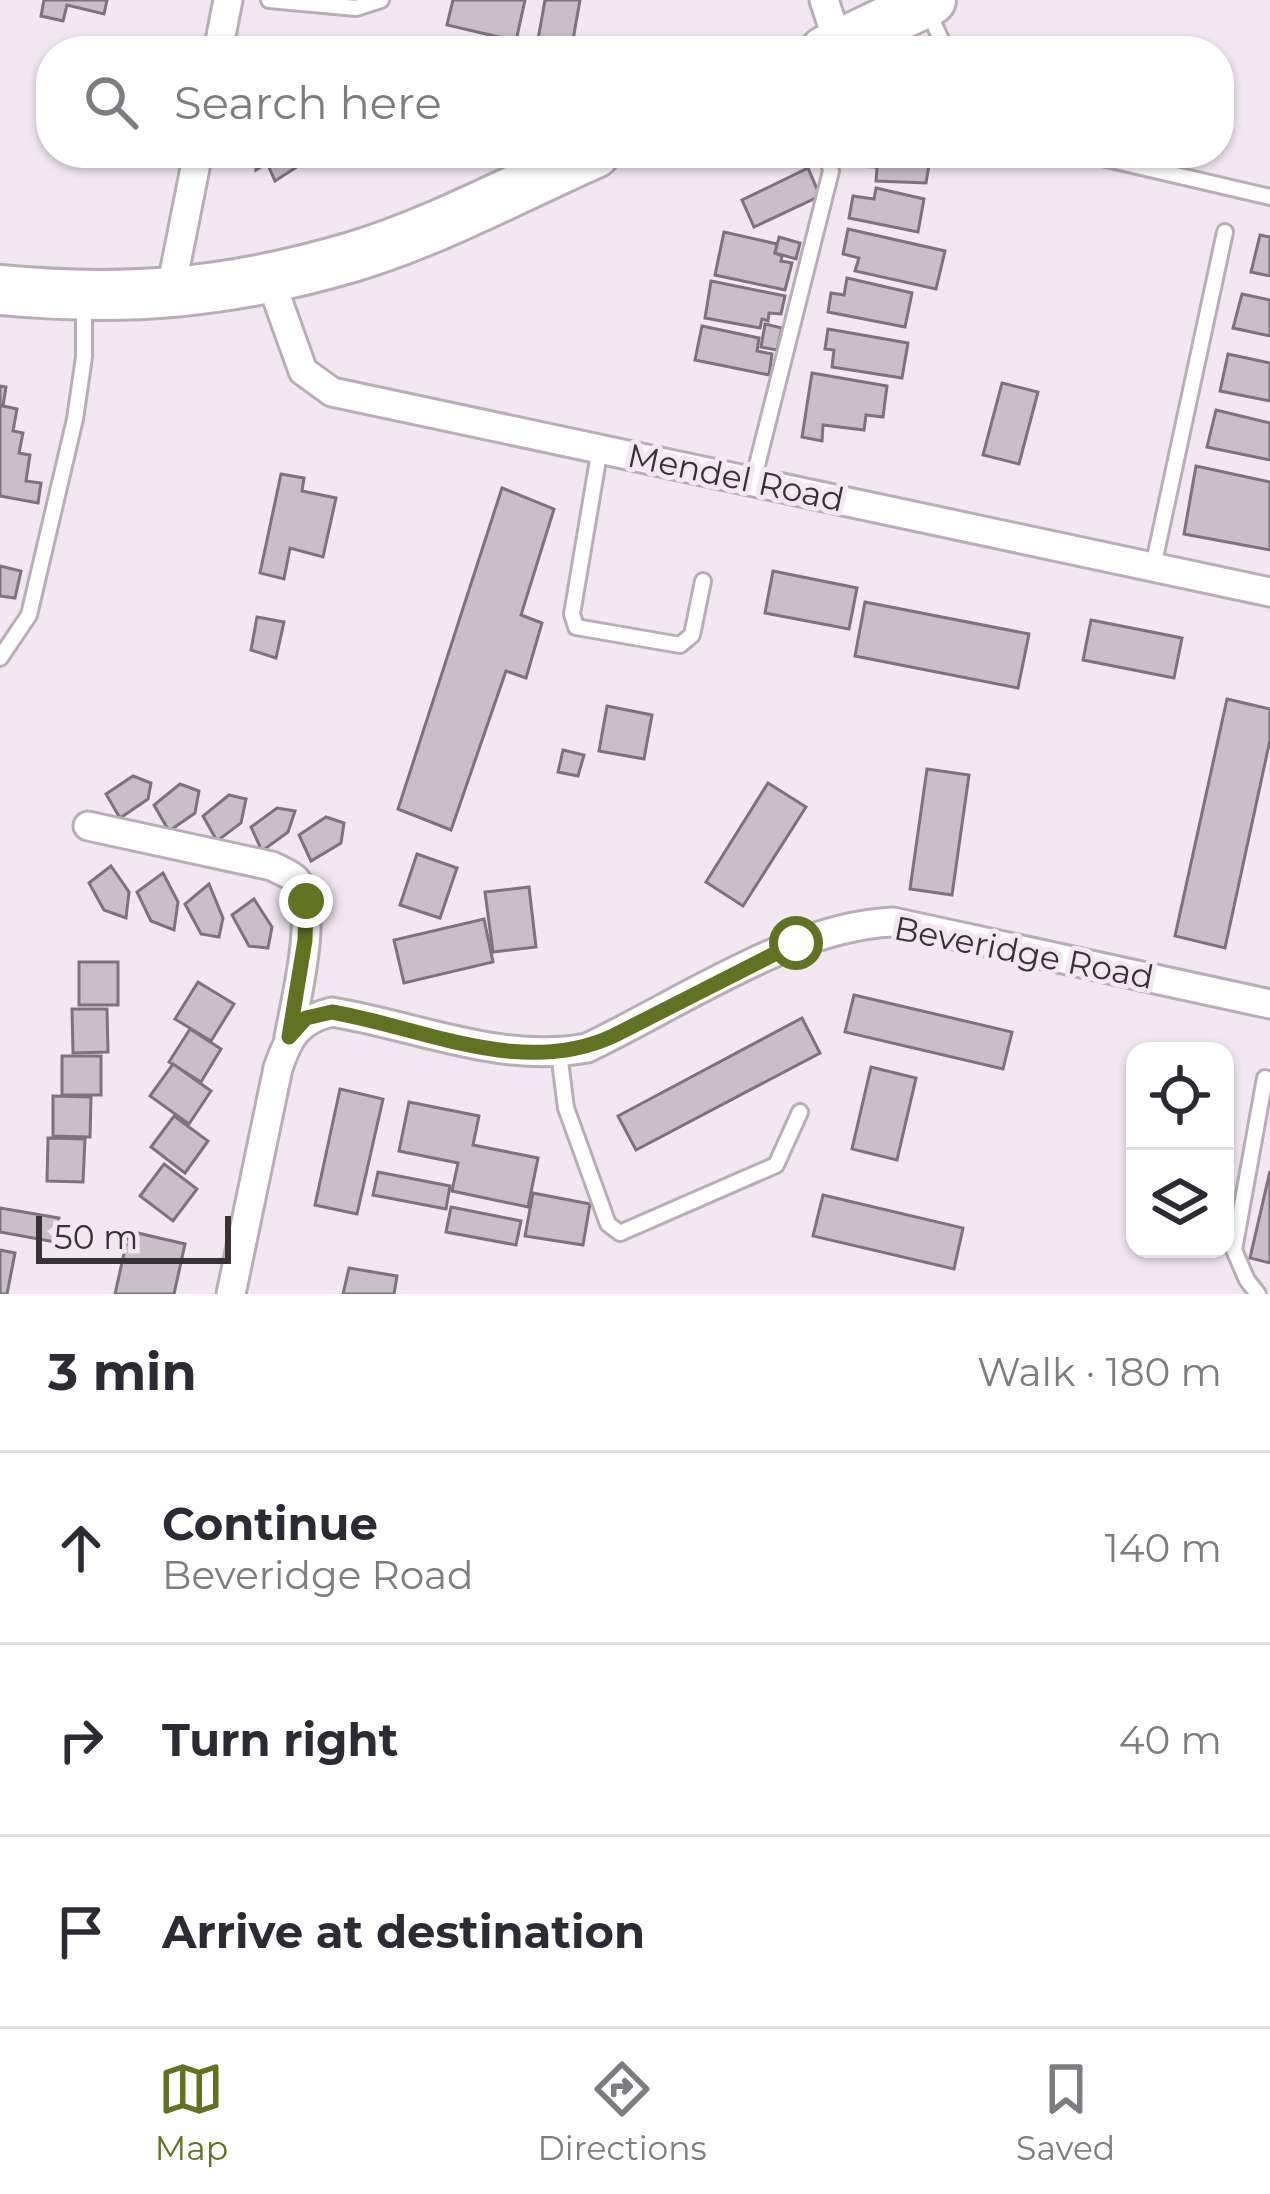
<!DOCTYPE html>
<meta charset="utf-8">
<style>
body{margin:0;font-family:Montserrat,sans-serif;background:#f2f2f3;color:#2b2b33}
.controls{position:absolute;right:36px;bottom:36px;display:grid;overflow:hidden;border-radius:24px;box-shadow:0 3px 9px #0004}
.controls button{width:108px;height:108px;display:grid;place-items:center;padding:0;border:0;border-bottom:3px solid #e1e1e2;background:#fff;color:#2b2b33;font:60px sans-serif}
.scale{position:absolute;left:36px;bottom:30px;width:195px;box-sizing:border-box;padding-left:12px;border:6px solid #373236;border-top:0;font-size:33px;line-height:42px;white-space:nowrap;color:#373236;-webkit-text-stroke:9px #f3e8f2;paint-order:stroke}
.stop{position:absolute;width:36px;height:36px;margin:-27px;border:9px solid #617220;border-radius:50%;background:#fff}
.stop.end{background:#617220;border-color:#fff;box-shadow:0 3px 12px #0008}
.list{margin:0;padding:0;list-style:none}
h2{display:flex;justify-content:space-between;align-items:center;height:156px;margin:0;padding:0 48px;font-size:51px}
h2 small{font-size:39px;font-weight:400;color:#7c7c81}
.list li{display:grid;grid-template-columns:78px 1fr auto;gap:36px;align-items:center;box-sizing:border-box;height:192px;padding:0 48px;border-top:3px solid #e1e1e2}
.list b{display:block;font-size:45px;white-space:nowrap}
.list p{margin:0;font-size:39px;white-space:nowrap;color:#7c7c81}
.list em{font-size:39px;font-style:normal;color:#7c7c81}
.icon{flex:none;width:66px;height:66px;fill:none;stroke:currentColor;stroke-width:2;stroke-linecap:round;stroke-linejoin:round}
.map{position:relative;flex:none;width:1270px;height:1294px;overflow:hidden}
.search{position:absolute;background:#fff;box-shadow:0 3px 9px #0004;left:36px;right:36px;top:36px;height:132px;display:flex;align-items:center;gap:30px;box-sizing:border-box;padding:0 42px;border-radius:48px;color:#7c7c81;font-size:45px}
.sheet{height:732px;background:#fff}
nav{display:flex;justify-content:space-around;align-items:center;box-sizing:border-box;height:168px;border-top:3px solid #e1e1e2;background:#fff;font-size:33px;color:#7c7c81}
nav a{display:grid;justify-items:center;gap:6px}
nav .on{color:#617220}
.map>svg:first-child{display:block}
.building{fill:#cabfc8;stroke:#7d737c;stroke-width:3}
.lines{fill:none;stroke-linecap:round;stroke-linejoin:round}
.lane-casing{stroke:#b9aeb7;stroke-width:20}
.street-casing{stroke:#b9aeb7;stroke-width:33}
.highway-casing{stroke:#b9aeb7;stroke-width:54}
.lane{stroke:#fff;stroke-width:14}
.street{stroke:#fff;stroke-width:27}
.highway{stroke:#fff;stroke-width:48}
.route{stroke:#617220;stroke-width:15}
.labels{text-anchor:middle;dominant-baseline:central;stroke-width:10;stroke-linejoin:round;paint-order:stroke}
.street-label{font-size:33px;fill:#373236;stroke:#f3e8f2}
</style>
<div class="map">
<svg width="1270" height="1294" viewBox="0 0 1270 1294">
<rect width="100%" height="100%" fill="#f3e8f2"/>
<g class="building">
<polygon points="44,0 107,0 104,14 67,5 63,21 41,16"/>
<polygon points="453,0 525,0 516,41 447,25"/>
<polygon points="545,0 580,0 571,51 536,51"/>
<polygon points="266,153 303,153 306,161 275,181 267,163 256,170 256,159"/>
<polygon points="859,153 931,153 926,183 876,181 877,167 857,166"/>
<polygon points="808,168 820,196 754,227 742,200"/>
<polygon points="876,188 924,199 918,232 849,218 853,196 874,199"/>
<polygon points="848,229 945,251 936,289 855,271 859,258 843,254"/>
<polygon points="724,232 777,244 775,253 782,256 781,261 792,263 785,290 715,275"/>
<polygon points="1260,235 1270,237 1270,276 1251,272"/>
<polygon points="779,237 800,243 796,259 775,253"/>
<polygon points="847,278 912,293 905,327 828,312 831,293 844,295"/>
<polygon points="711,281 785,296 781,314 769,313 768,321 762,319 760,328 705,318"/>
<polygon points="1242,294 1270,300 1270,336 1233,328"/>
<polygon points="765,324 782,328 777,350 761,347"/>
<polygon points="702,326 759,338 757,351 772,354 769,375 695,360"/>
<polygon points="828,329 908,343 902,378 832,367 834,350 825,349"/>
<polygon points="1228,354 1270,363 1270,401 1220,391"/>
<polygon points="812,373 887,386 883,417 866,415 864,430 823,425 822,441 802,437"/>
<polygon points="1002,383 1038,392 1019,464 983,455"/>
<polygon points="0,386 6,387 3,406 17,409 13,431 23,433 19,453 30,455 26,481 41,483 38,503 0,496"/>
<polygon points="1216,410 1270,423 1270,460 1207,447"/>
<polygon points="1196,466 1270,482 1270,550 1184,534"/>
<polygon points="281,474 304,478 302,491 336,498 323,557 290,548 284,579 260,573"/>
<polygon points="502,488 554,509 521,615 542,623 526,678 506,671 451,830 398,809"/>
<polygon points="0,566 21,571 15,598 0,596"/>
<polygon points="773,571 857,588 849,629 765,613"/>
<polygon points="865,602 1029,634 1018,688 855,656"/>
<polygon points="257,617 284,622 276,658 251,650"/>
<polygon points="1091,620 1182,638 1174,678 1083,660"/>
<polygon points="1227,699 1270,709 1270,740 1225,948 1175,936"/>
<polygon points="607,706 652,715 644,759 599,751"/>
<polygon points="563,750 584,755 578,776 558,772"/>
<polygon points="927,769 969,775 952,895 910,889"/>
<polygon points="133,776 151,783 148,799 120,818 106,794"/>
<polygon points="768,783 806,807 743,906 706,882"/>
<polygon points="180,784 199,791 195,813 169,831 154,805"/>
<polygon points="229,795 246,799 241,823 217,841 203,816"/>
<polygon points="277,808 295,811 288,832 262,851 251,827"/>
<polygon points="326,817 344,823 341,843 311,861 299,835"/>
<polygon points="417,854 457,868 440,918 400,905"/>
<polygon points="111,866 129,892 126,918 104,910 89,883"/>
<polygon points="163,873 178,902 174,930 151,921 137,892"/>
<polygon points="209,884 223,918 219,937 201,934 185,904"/>
<polygon points="529,887 536,947 493,952 485,892"/>
<polygon points="254,899 272,927 268,948 249,946 232,915"/>
<polygon points="484,919 493,962 404,983 394,940"/>
<rect x="79" y="962" width="39" height="43"/>
<polygon points="198,982 234,1004 211,1041 175,1019"/>
<polygon points="854,995 1012,1032 1003,1069 845,1032"/>
<polygon points="72,1009 107,1009 108,1052 73,1053"/>
<polygon points="802,1018 820,1053 636,1150 618,1116"/>
<polygon points="190,1029 221,1049 201,1082 169,1062"/>
<rect x="62" y="1056" width="39" height="39"/>
<polygon points="173,1064 211,1091 189,1124 150,1096"/>
<polygon points="871,1067 916,1078 897,1160 852,1149"/>
<polygon points="340,1089 383,1099 357,1214 315,1205"/>
<polygon points="53,1096 91,1097 90,1137 53,1136"/>
<polygon points="409,1102 479,1116 473,1145 538,1158 528,1207 452,1191 458,1163 399,1151"/>
<polygon points="174,1116 208,1141 185,1173 151,1147"/>
<polygon points="48,1138 85,1139 83,1182 47,1181"/>
<polygon points="164,1164 197,1189 173,1221 140,1196"/>
<polygon points="1270,1171 1270,1263 1250,1258"/>
<polygon points="378,1172 450,1186 446,1209 373,1195"/>
<polygon points="533,1193 590,1204 583,1245 525,1236"/>
<polygon points="823,1195 963,1228 954,1269 813,1236"/>
<polygon points="451,1207 521,1221 516,1245 446,1232"/>
<polygon points="0,1208 59,1218 55,1242 0,1232"/>
<polygon points="129,1231 185,1244 174,1294 115,1294"/>
<polygon points="0,1250 15,1253 7,1294 0,1294"/>
<polygon points="349,1268 397,1276 394,1294 343,1294"/>
</g>
<g class="lines">
<defs>
<g id="lane">
<polyline points="269,0 356,8 381,0"/>
<polyline points="927,8 946,51"/>
<polyline points="1081,153 1270,197"/>
<polyline points="600,448 572,614 576,627 680,645 692,635 703,581"/>
<polyline points="753,481 831,171 827,153"/>
<polyline points="1153,567 1225,232"/>
<polyline points="0,658 29,615 75,419 84,357 84,303"/>
<polyline points="559,1053 566,1108 608,1224 620,1233 776,1165 800,1112"/>
<polyline points="1258,1294 1247,1280 1234,1250 1265,1078"/>
</g>
<g id="street">
<polyline points="824,0 839,45"/>
<polyline points="218,51 228,0"/>
<polyline points="270,279 303,371 332,392 1270,592"/>
<polyline points="170,294 198,153"/>
<path d="M88 826 272 866C279 870 291 874 296 880 320 907 295 1003 289 1037"/>
<path d="M231 1294 278 1068C289 1036 298 1020 332 1012 417 1026 501 1064 587 1048 680 1004 791 926 893 922L1270 1004"/>
</g>
<g id="highway">
<polyline points="825,51 931,0"/>
<path d="M0 290C126 302 230 293 352 257 435 232 516 188 595 153"/>
</g>
</defs>
<use href="#lane" class="lane-casing"/>
<use href="#street" class="street-casing"/>
<use href="#highway" class="highway-casing"/>
<use href="#lane" class="lane"/>
<use href="#street" class="street"/>
<use href="#highway" class="highway"/>
</g>
<g class="lines">
<path class="route" d="M306 901 305 940 289 1037 306 1018 332 1012C424 1028 522 1078 613 1036L796 943"/>
</g>
<g class="labels">
<g class="street-label">
<text transform="translate(736 477) rotate(12)">Mendel Road</text>
<text transform="translate(1024 952) rotate(11)">Beveridge Road</text>
</g>
</g>
</svg>
<div class="controls">
<button><svg class="icon" aria-label="locate" viewBox="0 0 24 24"><circle cx="12" cy="12" r="6"/><path d="M12 2v4M12 18v4M2 12h4M18 12h4"/></svg></button>
<button><svg class="icon" aria-label="layers" viewBox="0 0 24 24"><path d="M12 4l9 5-9 5-9-5zM3 14l9 5 9-5"/></svg></button>
</div>
<div class="scale">50 m</div>
<div class="stop" style="left:796px;top:943px"></div>
<div class="stop end" style="left:306px;top:901px"></div>
<div class="search"><svg class="icon" aria-label="search" viewBox="0 0 24 24"><circle cx="10" cy="10" r="6"/><path d="M15 15l6 6"/></svg>Search here</div>
</div>
<section class="sheet">
<h2>3 min<small>Walk · 180 m</small></h2>
<ul class="list">
<li><svg class="icon" aria-label="ahead" viewBox="0 0 24 24"><path d="M12 20V5M6 11l6-6 6 6"/></svg><div><b>Continue</b><p>Beveridge Road</p></div><em>140 m</em></li>
<li><svg class="icon" aria-label="right" viewBox="0 0 24 24"><path d="M7 20v-9h11M14 6l5 5-5 5"/></svg><div><b>Turn right</b></div><em>40 m</em></li>
<li><svg class="icon" aria-label="arrive" viewBox="0 0 24 24"><path d="M6 21V4h12l-3 4 3 4H6"/></svg><div><b>Arrive at destination</b></div></li>
</ul>
</section>
<nav>
<a class="on"><svg class="icon" aria-label="map" viewBox="0 0 24 24"><path d="M3 6l6-2 6 2 6-2v14l-6 2-6-2-6 2zM9 4v14M15 6v14"/></svg>Map</a>
<a><svg class="icon" aria-label="directions" viewBox="0 0 24 24"><path d="M12 3l9 9-9 9-9-9zM9 14v-3h6M13 9l2 2-2 2"/></svg>Directions</a>
<a><svg class="icon" aria-label="saved" viewBox="0 0 24 24"><path d="M7 4h10v16l-5-4-5 4z"/></svg>Saved</a>
</nav>
